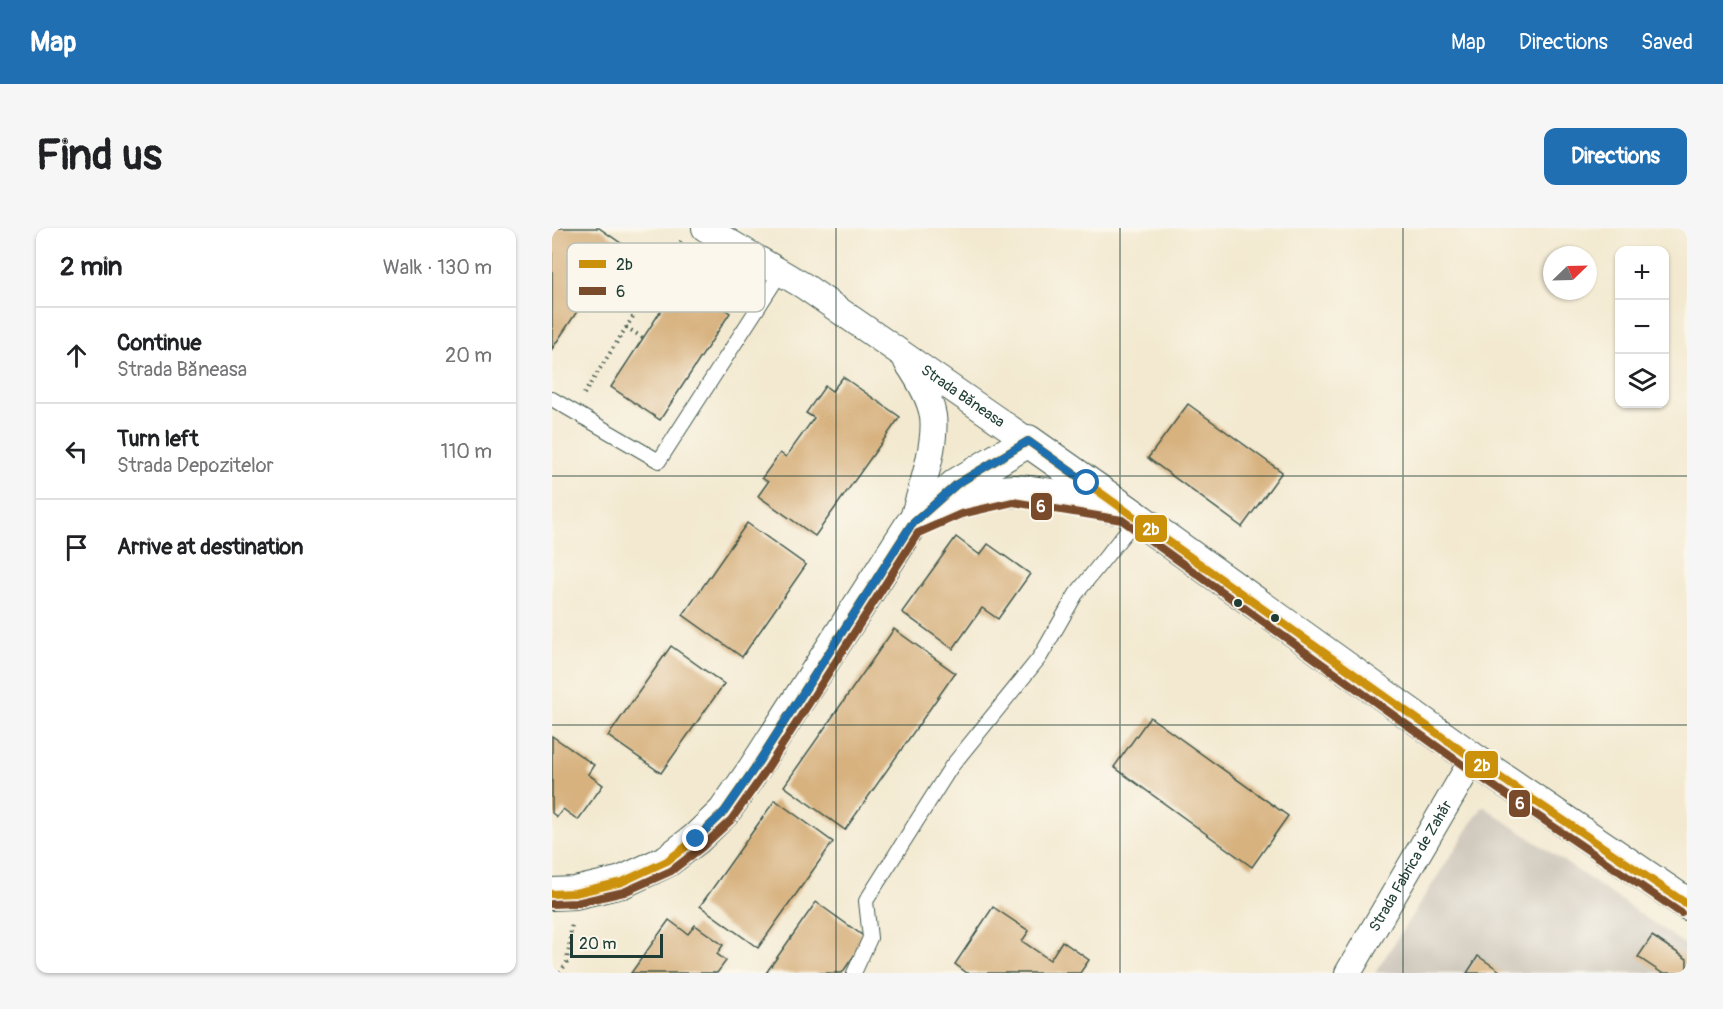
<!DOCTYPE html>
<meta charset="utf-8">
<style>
body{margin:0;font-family:Pangolin,sans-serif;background:#f6f6f6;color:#202124}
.controls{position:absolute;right:18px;top:18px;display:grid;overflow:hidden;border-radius:12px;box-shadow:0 2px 4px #0004}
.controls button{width:54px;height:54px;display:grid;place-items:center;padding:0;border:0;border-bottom:2px solid #e0e0e0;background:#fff;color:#202124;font:30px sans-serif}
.compass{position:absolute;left:991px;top:18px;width:54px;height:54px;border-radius:50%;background:#fff;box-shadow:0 2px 4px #0004;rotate:67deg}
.scale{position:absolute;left:18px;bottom:15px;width:93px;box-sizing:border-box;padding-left:6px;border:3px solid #1f3d34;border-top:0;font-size:16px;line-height:21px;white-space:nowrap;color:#1f3d34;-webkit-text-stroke:4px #fbf7ec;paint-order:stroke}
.stop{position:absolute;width:18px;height:18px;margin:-14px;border:4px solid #1f6fb2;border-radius:50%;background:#fff}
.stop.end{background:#1f6fb2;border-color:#fff;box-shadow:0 2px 6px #0008}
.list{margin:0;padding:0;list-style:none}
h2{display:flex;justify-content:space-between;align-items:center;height:78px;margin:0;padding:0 24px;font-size:26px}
h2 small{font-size:20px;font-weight:400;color:#757577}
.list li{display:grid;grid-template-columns:39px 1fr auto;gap:18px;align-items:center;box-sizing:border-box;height:96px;padding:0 24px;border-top:2px solid #e0e0e0}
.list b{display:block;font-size:22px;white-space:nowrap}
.list p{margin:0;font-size:20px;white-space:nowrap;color:#757577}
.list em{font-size:20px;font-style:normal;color:#757577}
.icon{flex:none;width:33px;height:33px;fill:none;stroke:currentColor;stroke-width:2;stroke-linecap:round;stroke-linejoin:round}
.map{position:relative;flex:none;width:1135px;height:745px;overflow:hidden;border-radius:12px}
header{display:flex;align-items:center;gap:36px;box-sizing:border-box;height:84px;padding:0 30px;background:#1f6fb2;color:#fff}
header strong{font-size:28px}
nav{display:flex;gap:33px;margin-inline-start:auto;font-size:21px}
.intro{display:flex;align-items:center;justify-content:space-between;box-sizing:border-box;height:144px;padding:0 36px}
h1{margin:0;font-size:42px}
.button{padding:15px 27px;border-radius:12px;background:#1f6fb2;color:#fff;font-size:21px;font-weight:700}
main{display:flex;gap:36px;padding:0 36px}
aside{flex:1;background:#fff;border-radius:12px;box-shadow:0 2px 4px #0004}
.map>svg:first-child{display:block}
.industrial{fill:#cac3b8}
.building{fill:#d7b17e}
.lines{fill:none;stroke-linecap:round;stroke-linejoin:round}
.service-casing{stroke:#3f574b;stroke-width:16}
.minor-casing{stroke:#3f574b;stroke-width:28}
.tertiary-casing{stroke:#3f574b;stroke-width:34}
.path{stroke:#3f574b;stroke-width:4;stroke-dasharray:1.5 4.5;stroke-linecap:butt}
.service{stroke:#fff;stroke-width:14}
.minor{stroke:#fff;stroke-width:26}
.tertiary{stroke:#fff;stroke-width:32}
.bus-1-casing{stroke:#fbf7ec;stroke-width:12}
.bus-2-casing{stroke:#fbf7ec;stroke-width:12}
.bus-1{stroke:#cc910a;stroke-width:8}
.bus-2{stroke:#7a4b2a;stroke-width:8}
.route{stroke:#1f6fb2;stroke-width:8}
.grid{fill:none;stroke:#1f3d34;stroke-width:1.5;stroke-opacity:0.55}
.bus-dot{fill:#1f3d34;stroke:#fbf7ec;stroke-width:2}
.labels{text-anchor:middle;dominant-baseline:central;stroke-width:6;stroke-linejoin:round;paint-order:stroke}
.street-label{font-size:15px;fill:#1f3d34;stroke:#fbf7ec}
.key{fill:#fbf7ec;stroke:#b9bfb5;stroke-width:1.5}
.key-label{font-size:16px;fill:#1f3d34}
.line-badge{stroke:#fbf7ec;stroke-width:2}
.badge-label{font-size:16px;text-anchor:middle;font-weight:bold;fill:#fff}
</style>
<header>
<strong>Map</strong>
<nav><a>Map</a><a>Directions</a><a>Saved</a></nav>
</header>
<div class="intro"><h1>Find us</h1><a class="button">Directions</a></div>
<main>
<aside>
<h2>2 min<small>Walk · 130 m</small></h2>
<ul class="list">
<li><svg class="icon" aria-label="ahead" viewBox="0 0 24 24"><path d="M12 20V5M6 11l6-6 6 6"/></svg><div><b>Continue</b><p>Strada Băneasa</p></div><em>20 m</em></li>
<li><svg class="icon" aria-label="left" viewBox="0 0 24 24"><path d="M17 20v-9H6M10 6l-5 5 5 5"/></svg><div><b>Turn left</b><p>Strada Depozitelor</p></div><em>110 m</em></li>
<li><svg class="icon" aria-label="arrive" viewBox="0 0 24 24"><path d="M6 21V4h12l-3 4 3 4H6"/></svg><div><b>Arrive at destination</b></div></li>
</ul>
</aside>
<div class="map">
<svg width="1135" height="745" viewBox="0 0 1135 745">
<rect width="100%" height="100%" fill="#fbf7ec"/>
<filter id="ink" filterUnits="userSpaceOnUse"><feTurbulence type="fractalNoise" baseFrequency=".0167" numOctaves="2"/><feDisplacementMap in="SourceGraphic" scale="12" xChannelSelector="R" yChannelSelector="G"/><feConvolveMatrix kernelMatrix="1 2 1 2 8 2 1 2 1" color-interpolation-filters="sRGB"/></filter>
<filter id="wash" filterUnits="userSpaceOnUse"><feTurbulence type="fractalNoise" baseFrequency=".008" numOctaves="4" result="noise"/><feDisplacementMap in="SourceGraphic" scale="24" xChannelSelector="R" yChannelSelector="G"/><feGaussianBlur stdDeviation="1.35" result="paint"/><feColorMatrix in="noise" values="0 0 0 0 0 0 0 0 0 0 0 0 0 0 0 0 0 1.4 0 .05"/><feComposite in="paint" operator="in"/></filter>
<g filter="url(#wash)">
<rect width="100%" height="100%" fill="#f3e9d0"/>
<polygon class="industrial" points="931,578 1135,718 1135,745 823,745"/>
<g id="blocks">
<g class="building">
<polygon points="3,0 47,0 70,16 0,121 0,5"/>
<polygon points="129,52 178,85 108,192 59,159"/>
<polygon points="291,149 348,189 263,308 206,268 216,254 210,250 228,225 234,229 262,190 254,185 273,158 280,163"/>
<polygon points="636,176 730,244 690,299 596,230"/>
<polygon points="195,295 254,337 190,429 131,387"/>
<polygon points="404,309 428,327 436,316 478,346 446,391 430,380 401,421 350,384"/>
<polygon points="342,401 403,445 293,602 232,558"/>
<polygon points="119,418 172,456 109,545 56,508"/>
<polygon points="598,489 736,588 700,639 562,539"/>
<polygon points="0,508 42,537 36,546 51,557 26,592 11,581 5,589 0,585"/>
<polygon points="223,572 281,614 206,720 148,678"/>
<polygon points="264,674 314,710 290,745 214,745"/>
<polygon points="441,679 477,703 470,713 498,732 510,713 537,732 528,745 415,745 403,736"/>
<polygon points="117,692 136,706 143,697 171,717 165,726 174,733 165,745 79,745"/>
<polygon points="1100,708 1135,731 1135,745 1110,745 1086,729"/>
<polygon points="926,728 951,745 915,745"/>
</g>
</g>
</g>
<g filter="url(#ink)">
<use href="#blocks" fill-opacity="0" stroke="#3f574b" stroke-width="1.5"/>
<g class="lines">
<defs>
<g id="service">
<polyline points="0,171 107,233 229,44"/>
<polyline points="302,745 318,710 314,673 399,539 488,429 524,366 585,290"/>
</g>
<g id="minor">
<path id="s1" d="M153 0 252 58 476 213"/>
<path d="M355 134C366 150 378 169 381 188 385 218 367 268 359 297"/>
<path id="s2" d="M796 745 921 531"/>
</g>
<g id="tertiary">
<path d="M381 286C404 275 436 263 462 263 496 264 531 274 564 280"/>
<polyline points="0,666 23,665 70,654 115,633 144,611 172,584 202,541 359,297 405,256 476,213 574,282 921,531 1135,676"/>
</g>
</defs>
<use href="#service" class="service-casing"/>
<use href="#minor" class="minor-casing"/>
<use href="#tertiary" class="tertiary-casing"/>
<g class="path">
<polyline points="74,99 91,110"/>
<polyline points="32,166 129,13"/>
<polyline points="8,745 15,734 20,695"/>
</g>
<use href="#service" class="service"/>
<use href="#minor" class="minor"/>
<use href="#tertiary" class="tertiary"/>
<defs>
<polyline id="bus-1" points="0,666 23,665 70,654 115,633 144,611 172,584 202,541 359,297 405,256 476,213 921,531 1135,676"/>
<polyline id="bus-2" points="0,676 24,675 72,664 119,643 150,619 179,592 211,547 366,305 409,286 461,274 570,292 915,540 1129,685"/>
</defs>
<use href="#bus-1" class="bus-1-casing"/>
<use href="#bus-2" class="bus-2-casing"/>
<use href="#bus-1" class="bus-1"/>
<use href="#bus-2" class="bus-2"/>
</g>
</g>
<g class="lines" filter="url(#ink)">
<polyline class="route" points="144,611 172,584 202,541 359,297 405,256 476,213 535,255"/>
</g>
<path class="grid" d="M284 0V745M568 0V745M851 0V745M0 248H1135M0 497H1135"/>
<g class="bus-dot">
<circle cx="686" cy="375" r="5"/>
<circle cx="723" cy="390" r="5"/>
</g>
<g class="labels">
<g class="street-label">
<text stroke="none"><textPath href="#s1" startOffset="308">Strada Băneasa</textPath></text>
<text stroke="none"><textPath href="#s2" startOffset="124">Strada Fabrica de Zahăr</textPath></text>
</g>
</g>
<rect x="15" y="15" width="198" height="69" rx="9" class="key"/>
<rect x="27" y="32" width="27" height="8" fill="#cc910a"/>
<rect x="27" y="59" width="27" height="8" fill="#7a4b2a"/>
<g class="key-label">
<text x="64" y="42">2b</text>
<text x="64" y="69">6</text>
</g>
<g class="line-badge">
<rect x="478" y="264" width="23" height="29" rx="6" fill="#7a4b2a"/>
<rect x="582" y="286" width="34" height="29" rx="6" fill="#cc910a"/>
<rect x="912" y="522" width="35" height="29" rx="6" fill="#cc910a"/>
<rect x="956" y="561" width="23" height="29" rx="6" fill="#7a4b2a"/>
</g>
<g class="badge-label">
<text x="489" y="284">6</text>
<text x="599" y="307">2b</text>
<text x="930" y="543">2b</text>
<text x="968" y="581">6</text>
</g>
</svg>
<div class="controls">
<button>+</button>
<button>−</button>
<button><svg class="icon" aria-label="layers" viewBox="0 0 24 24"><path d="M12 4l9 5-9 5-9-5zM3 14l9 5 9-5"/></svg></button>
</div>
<svg class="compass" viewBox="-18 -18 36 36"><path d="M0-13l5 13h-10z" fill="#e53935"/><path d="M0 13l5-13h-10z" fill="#757577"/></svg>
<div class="scale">20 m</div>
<div class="stop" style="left:535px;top:255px"></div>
<div class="stop end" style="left:144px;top:611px"></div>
</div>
</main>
